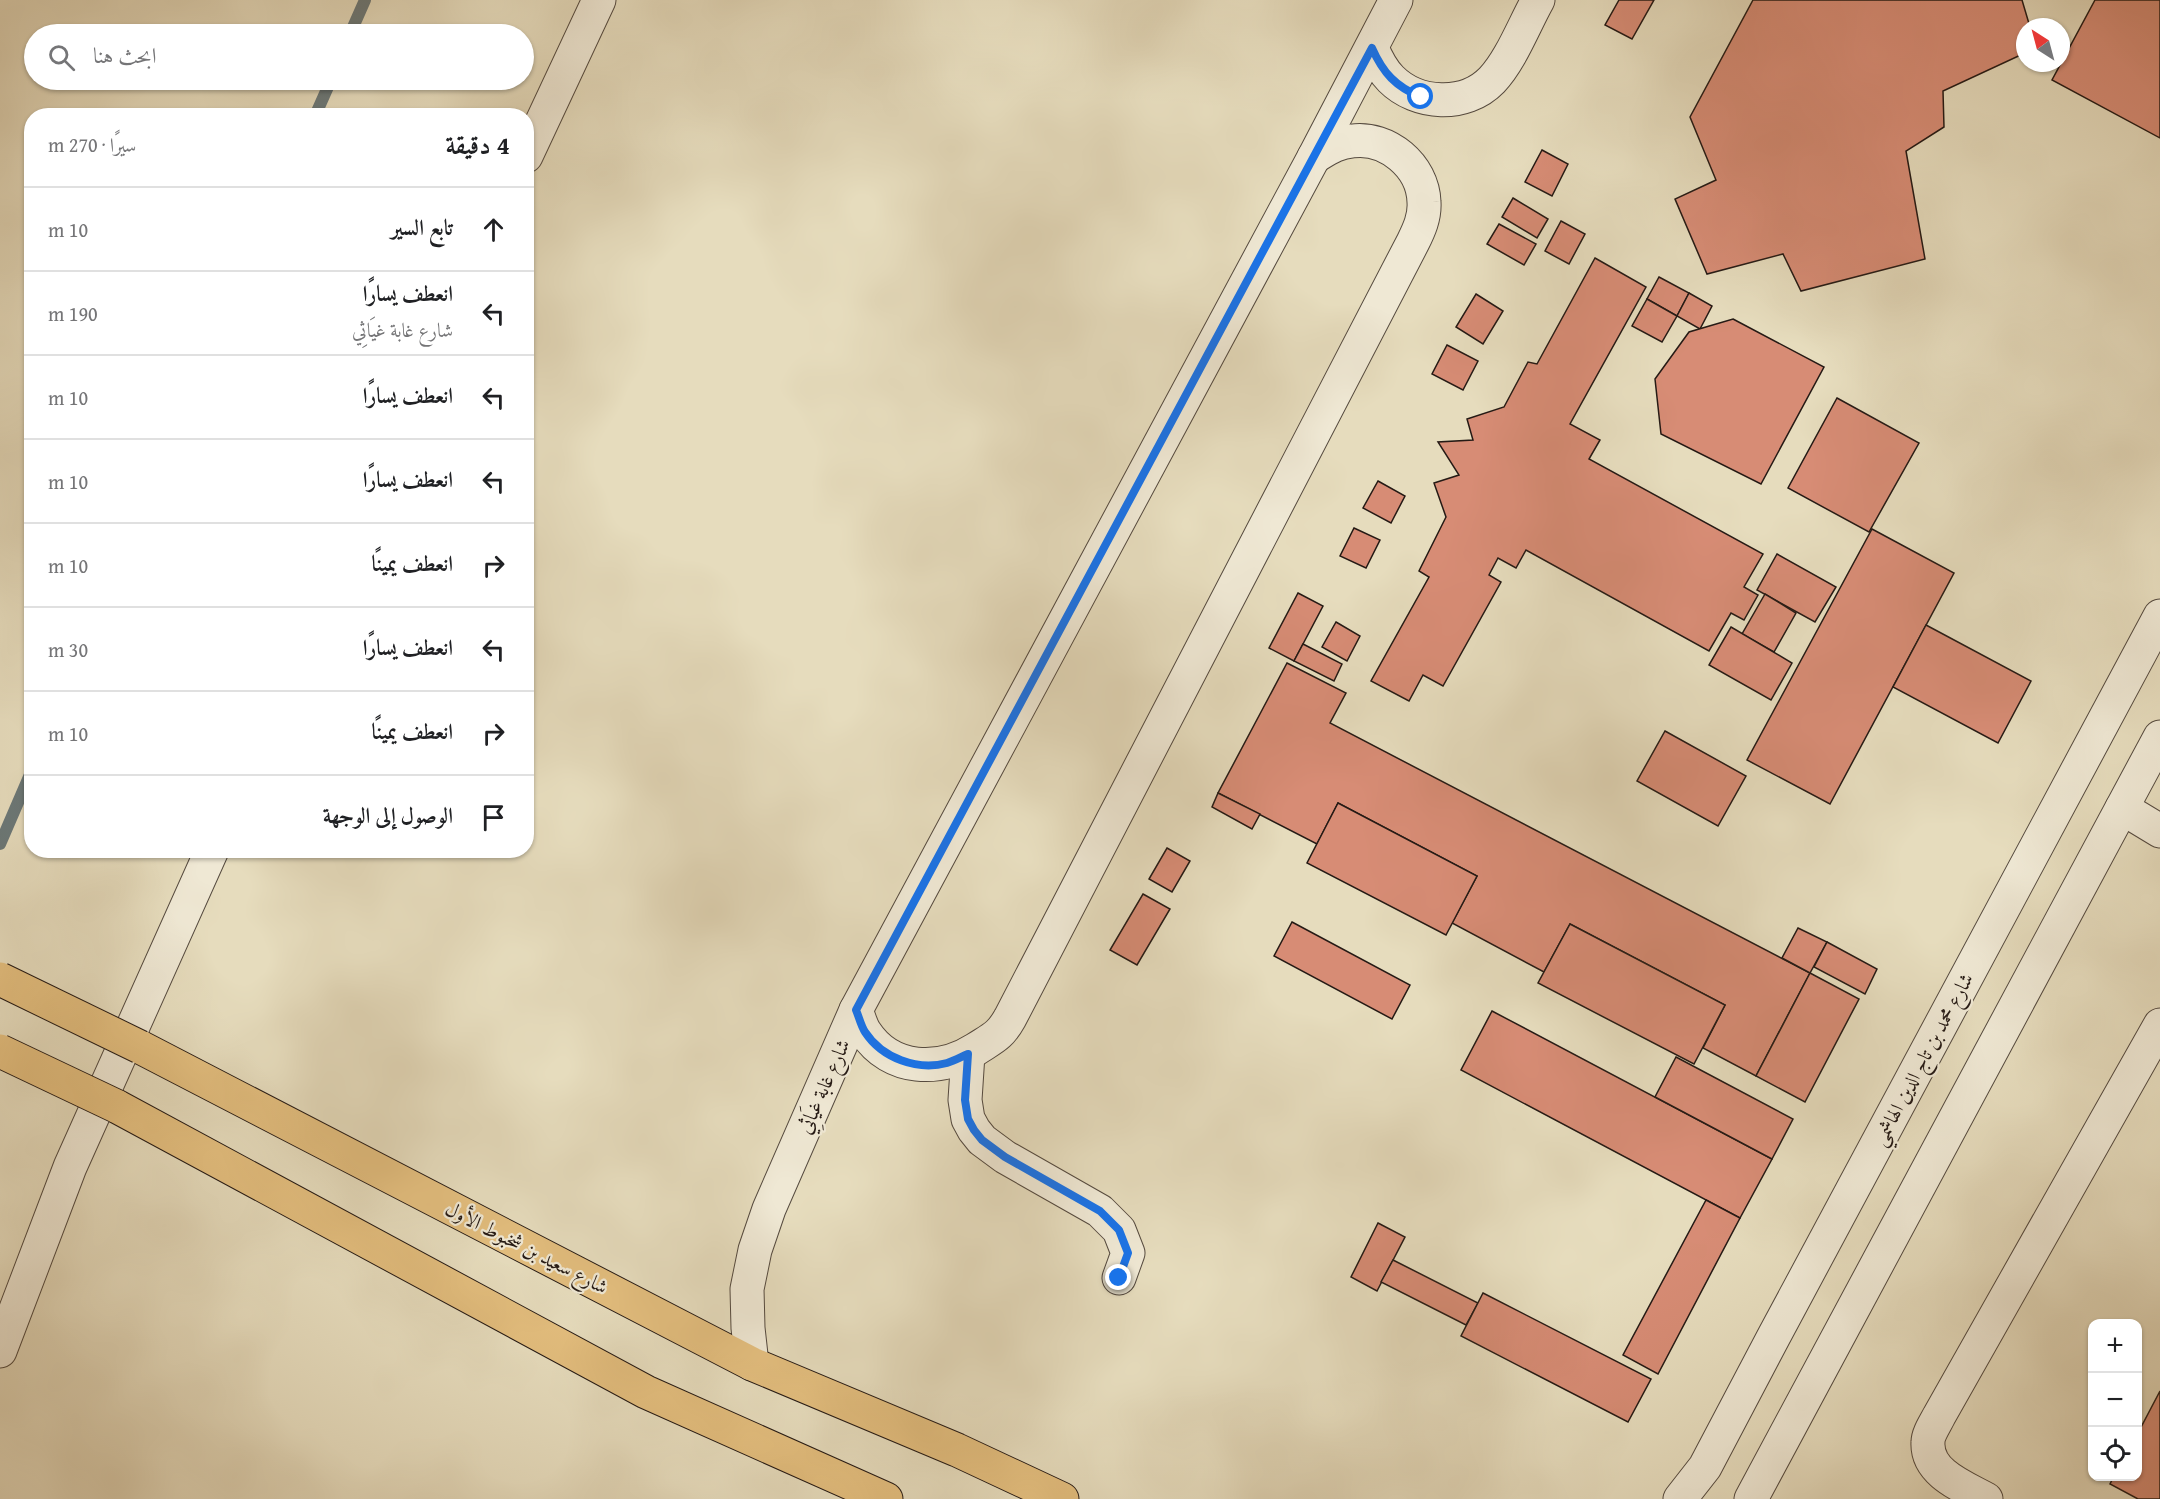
<!DOCTYPE html>
<html lang="ar">
<meta charset="utf-8">
<style>
body{margin:0;font-family:"Gentium Book Plus",Amiri,serif;background:#f6f6f6;color:#202124;direction:rtl}
.controls{position:absolute;right:18px;bottom:18px;display:grid;overflow:hidden;border-radius:12px;box-shadow:0 2px 4px #0004}
.controls button{width:54px;height:54px;display:grid;place-items:center;padding:0;border:0;border-bottom:2px solid #e0e0e0;background:#fff;color:#202124;font:30px sans-serif}
.compass{position:absolute;left:2016px;top:18px;width:54px;height:54px;border-radius:50%;background:#fff;box-shadow:0 2px 4px #0004;rotate:324deg}
.stop{position:absolute;width:18px;height:18px;margin:-14px;border:4px solid #1a73e8;border-radius:50%;background:#fff}
.stop.end{background:#1a73e8;border-color:#fff;box-shadow:0 2px 6px #0008}
.list{margin:0;padding:0;list-style:none}
h2{display:flex;justify-content:space-between;align-items:center;height:78px;margin:0;padding:0 24px;font-size:26px}
h2 small{font-size:20px;font-weight:400;color:#757577}
.list li{display:grid;grid-template-columns:39px 1fr auto;gap:18px;align-items:center;box-sizing:border-box;height:84px;padding:0 24px;border-top:2px solid #e0e0e0}
.list b{display:block;font-size:22px;white-space:nowrap}
.list p{margin:0;font-size:20px;white-space:nowrap;color:#757577}
.list em{font-size:20px;font-style:normal;color:#757577}
.icon{flex:none;width:33px;height:33px;fill:none;stroke:currentColor;stroke-width:2;stroke-linecap:round;stroke-linejoin:round}
.map{position:relative;flex:none;width:2160px;height:1499px;overflow:hidden;direction:ltr}
.search{position:absolute;background:#fff;box-shadow:0 2px 4px #0004;left:24px;top:24px;width:510px;height:66px;display:flex;align-items:center;gap:15px;box-sizing:border-box;padding:0 21px;border-radius:33px;color:#757577;font-size:22px}
.panel{position:absolute;background:#fff;box-shadow:0 2px 4px #0004;left:24px;top:108px;width:510px;height:750px;border-radius:24px;direction:rtl}
.map>svg:first-child{display:block}
.lines{fill:none;stroke-linecap:round;stroke-linejoin:round}
.stream{stroke:#6c7979;stroke-width:12}
.building{fill:#d78c75;stroke:#251a15;stroke-width:1.5}
.minor-casing{stroke:#554a3f;stroke-width:35}
.major-casing{stroke:#251a15;stroke-width:35}
.minor{stroke:#efe8d4;stroke-width:33}
.major{stroke:#e3be7e;stroke-width:33}
.major-bridge-casing{stroke:#251a15;stroke-width:35;stroke-linecap:butt}
.major-bridge{stroke:#e3be7e;stroke-width:33}
.route{stroke:#1a73e8;stroke-width:8}
.labels{text-anchor:middle;dominant-baseline:central;stroke-width:4.5;stroke-linejoin:round;paint-order:stroke}
.street-label{font-size:20px;fill:#251a15;stroke:#efe8d4}
</style>
<div class="map">
<svg width="2160" height="1499" viewBox="0 0 2160 1499">
<rect width="100%" height="100%" fill="#e6dcbd"/>
<filter id="stains"><feTurbulence type="fractalNoise" baseFrequency=".00333" numOctaves="4"/><feColorMatrix values="0 0 0 0 .2 0 0 0 0 .09 0 0 0 0 .02 0 0 0 .5 -.17"/></filter>
<radialGradient id="worn" r=".72"><stop offset=".6" stop-color="#630" stop-opacity="0"/><stop offset="1" stop-color="#630" stop-opacity=".3"/></radialGradient>
<g class="lines">
<g class="stream">
<polyline points="350,34 365,0"/>
<polyline points="315,116 331,80"/>
<polyline points="0,844 32,770"/>
</g>
</g>
<g class="building">
<polygon points="1619,0 1654,0 1632,39 1605,25"/>
<polygon points="1753,0 2022,0 2030,27 2025,27 2025,53 1943,91 1944,127 1906,151 1925,259 1801,291 1783,254 1707,274 1675,199 1716,180 1690,117"/>
<polygon points="2095,0 2160,0 2160,138 2052,80"/>
<polygon points="1542,150 1568,164 1552,196 1525,182"/>
<polygon points="1513,198 1548,219 1537,238 1502,217"/>
<polygon points="1561,221 1585,234 1569,264 1545,251"/>
<polygon points="1499,224 1536,244 1524,265 1487,244"/>
<polygon points="1595,258 1646,287 1570,424 1600,440 1589,459 1763,554 1744,587 1758,595 1744,620 1731,613 1709,651 1526,550 1516,568 1498,558 1489,575 1501,582 1443,686 1423,675 1409,701 1371,681 1429,577 1419,571 1446,517 1434,483 1459,475 1438,442 1473,440 1467,419 1504,407 1528,362 1537,364"/>
<polygon points="1659,277 1689,293 1677,316 1647,299"/>
<polygon points="1689,293 1712,306 1700,329 1677,316"/>
<polygon points="1476,294 1503,311 1483,344 1456,327"/>
<polygon points="1647,299 1677,316 1662,342 1632,326"/>
<polygon points="1733,319 1824,367 1761,484 1661,434 1655,379 1689,332"/>
<polygon points="1447,345 1478,361 1463,390 1432,374"/>
<polygon points="1837,398 1919,443 1869,532 1788,488"/>
<polygon points="1378,481 1405,496 1391,523 1363,508"/>
<polygon points="1354,528 1380,540 1366,568 1340,556"/>
<polygon points="1872,529 1954,573 1830,804 1747,760"/>
<polygon points="1777,554 1836,587 1815,622 1757,590"/>
<polygon points="1298,593 1323,606 1294,661 1269,648"/>
<polygon points="1765,594 1796,613 1774,652 1742,634"/>
<polygon points="1336,622 1360,636 1347,661 1322,647"/>
<polygon points="1926,625 2031,681 1998,743 1893,687"/>
<polygon points="1731,627 1792,663 1771,700 1709,665"/>
<polygon points="1303,644 1342,664 1334,681 1294,661"/>
<polygon points="1287,663 1346,693 1330,723 1810,973 1756,1076 1703,1048 1725,1005 1570,924 1544,972 1452,923 1477,876 1338,803 1317,844 1218,793"/>
<polygon points="1665,731 1746,776 1718,826 1637,781"/>
<polygon points="1218,793 1260,814 1252,829 1212,807"/>
<polygon points="1338,803 1477,876 1446,935 1307,863"/>
<polygon points="1167,848 1190,861 1172,892 1149,879"/>
<polygon points="1143,894 1170,909 1137,965 1110,950"/>
<polygon points="1292,922 1410,985 1392,1019 1274,956"/>
<polygon points="1570,924 1725,1005 1694,1064 1538,983"/>
<polygon points="1798,928 1827,942 1810,973 1782,958"/>
<polygon points="1827,942 1877,969 1865,994 1814,967"/>
<polygon points="1810,973 1859,999 1805,1102 1756,1076"/>
<polygon points="1492,1011 1772,1159 1740,1218 1461,1070"/>
<polygon points="1676,1057 1793,1119 1772,1159 1655,1097"/>
<polygon points="1706,1200 1740,1218 1658,1374 1623,1355"/>
<polygon points="1378,1223 1405,1237 1377,1291 1351,1277"/>
<polygon points="1393,1260 1478,1303 1466,1325 1381,1282"/>
<polygon points="1483,1293 1651,1379 1628,1422 1461,1336"/>
<polygon points="2160,1391 2160,1499 2138,1499 2110,1484 2114,1476 2138,1476 2138,1433"/>
</g>
<g class="lines">
<defs>
<g id="minor">
<path d="M1372 48C1377 60 1382 70 1391 79 1417 105 1465 108 1492 80 1511 60 1524 25 1538 0"/>
<polyline points="526,156 599,0"/>
<polyline points="2122,808 2160,831"/>
<path d="M856 1010C859 1017 861 1026 865 1032 891 1072 940 1072 976 1049 993 1038 1000 1036 1010 1018L1413 242C1419 230 1425 217 1424 202 1423 166 1387 136 1352 141 1337 142 1326 150 1314 157"/>
<polyline points="968,1054 965,1100 968,1119 974,1130 982,1140 1005,1157 1100,1211 1119,1230 1128,1253 1119,1278"/>
<polyline points="0,1351 70,1167 212,850"/>
<polyline points="752,1364 748,1328 747,1289 755,1250 769,1209 856,1010 1314,157 1396,0"/>
<polyline points="1680,1499 1705,1467 1774,1336 2160,616"/>
<polyline points="1751,1499 2160,737"/>
<path d="M1986 1499C1964 1487 1926 1473 1928 1442 1928 1434 1935 1424 1939 1416L2160 1025"/>
</g>
<g id="major">
<polyline points="140,1047 752,1364 957,1450 1062,1499"/>
<polyline points="116,1106 646,1392 886,1499"/>
</g>
</defs>
<use href="#minor" class="minor-casing"/>
<use href="#major" class="major-casing"/>
<use href="#minor" class="minor"/>
<use href="#major" class="major"/>
<defs>
<g id="major-bridge">
<polyline points="0,979 140,1047"/>
<polyline points="0,1051 116,1106"/>
</g>
</defs>
<use href="#major-bridge" class="major-bridge-casing"/>
<use href="#major-bridge" class="major-bridge"/>
</g>
<g class="lines">
<path class="route" d="M1119 1278 1128 1253 1119 1230 1100 1211 1005 1157 982 1140 974 1130 968 1119 965 1100 968 1054C961 1057 954 1061 947 1063 917 1071 882 1058 865 1032 861 1026 859 1017 856 1010L1372 48C1383 73 1396 87 1421 97"/>
</g>
<g class="labels">
<g class="street-label">
<text transform="translate(1922 1059) rotate(-62)">شارع محمد بن تاج الدين الهاشمي</text>
<text transform="translate(823 1086) rotate(-66)">شارع غابة غيَاثِي</text>
<text transform="translate(527 1247) rotate(27)">شارع سعيد بن شخبوط الأول</text>
</g>
</g>
<rect width="100%" height="100%" filter="url(#stains)"/>
<rect width="100%" height="100%" fill="url(#worn)"/>
</svg>
<div class="controls">
<button>+</button>
<button>−</button>
<button><svg class="icon" aria-label="locate" viewBox="0 0 24 24"><circle cx="12" cy="12" r="6"/><path d="M12 2v4M12 18v4M2 12h4M18 12h4"/></svg></button>
</div>
<svg class="compass" viewBox="-18 -18 36 36"><path d="M0-13l5 13h-10z" fill="#e53935"/><path d="M0 13l5-13h-10z" fill="#757577"/></svg>
<div class="stop" style="left:1421px;top:97px"></div>
<div class="stop end" style="left:1119px;top:1278px"></div>
<div class="search"><svg class="icon" aria-label="search" viewBox="0 0 24 24"><circle cx="10" cy="10" r="6"/><path d="M15 15l6 6"/></svg>ابحث هنا</div>
<section class="panel">
<h2>4 دقيقة<small>سيرًا · 270 m</small></h2>
<ul class="list">
<li><svg class="icon" aria-label="ahead" viewBox="0 0 24 24"><path d="M12 20V5M6 11l6-6 6 6"/></svg><div><b>تابع السير</b></div><em>10 m</em></li>
<li><svg class="icon" aria-label="left" viewBox="0 0 24 24"><path d="M17 20v-9H6M10 6l-5 5 5 5"/></svg><div><b>انعطف يسارًا</b><p>شارع غابة غيَاثِي</p></div><em>190 m</em></li>
<li><svg class="icon" aria-label="left" viewBox="0 0 24 24"><path d="M17 20v-9H6M10 6l-5 5 5 5"/></svg><div><b>انعطف يسارًا</b></div><em>10 m</em></li>
<li><svg class="icon" aria-label="left" viewBox="0 0 24 24"><path d="M17 20v-9H6M10 6l-5 5 5 5"/></svg><div><b>انعطف يسارًا</b></div><em>10 m</em></li>
<li><svg class="icon" aria-label="right" viewBox="0 0 24 24"><path d="M7 20v-9h11M14 6l5 5-5 5"/></svg><div><b>انعطف يمينًا</b></div><em>10 m</em></li>
<li><svg class="icon" aria-label="left" viewBox="0 0 24 24"><path d="M17 20v-9H6M10 6l-5 5 5 5"/></svg><div><b>انعطف يسارًا</b></div><em>30 m</em></li>
<li><svg class="icon" aria-label="right" viewBox="0 0 24 24"><path d="M7 20v-9h11M14 6l5 5-5 5"/></svg><div><b>انعطف يمينًا</b></div><em>10 m</em></li>
<li><svg class="icon" aria-label="arrive" viewBox="0 0 24 24"><path d="M6 21V4h12l-3 4 3 4H6"/></svg><div><b>الوصول إلى الوجهة</b></div></li>
</ul>
</section>
</div>
